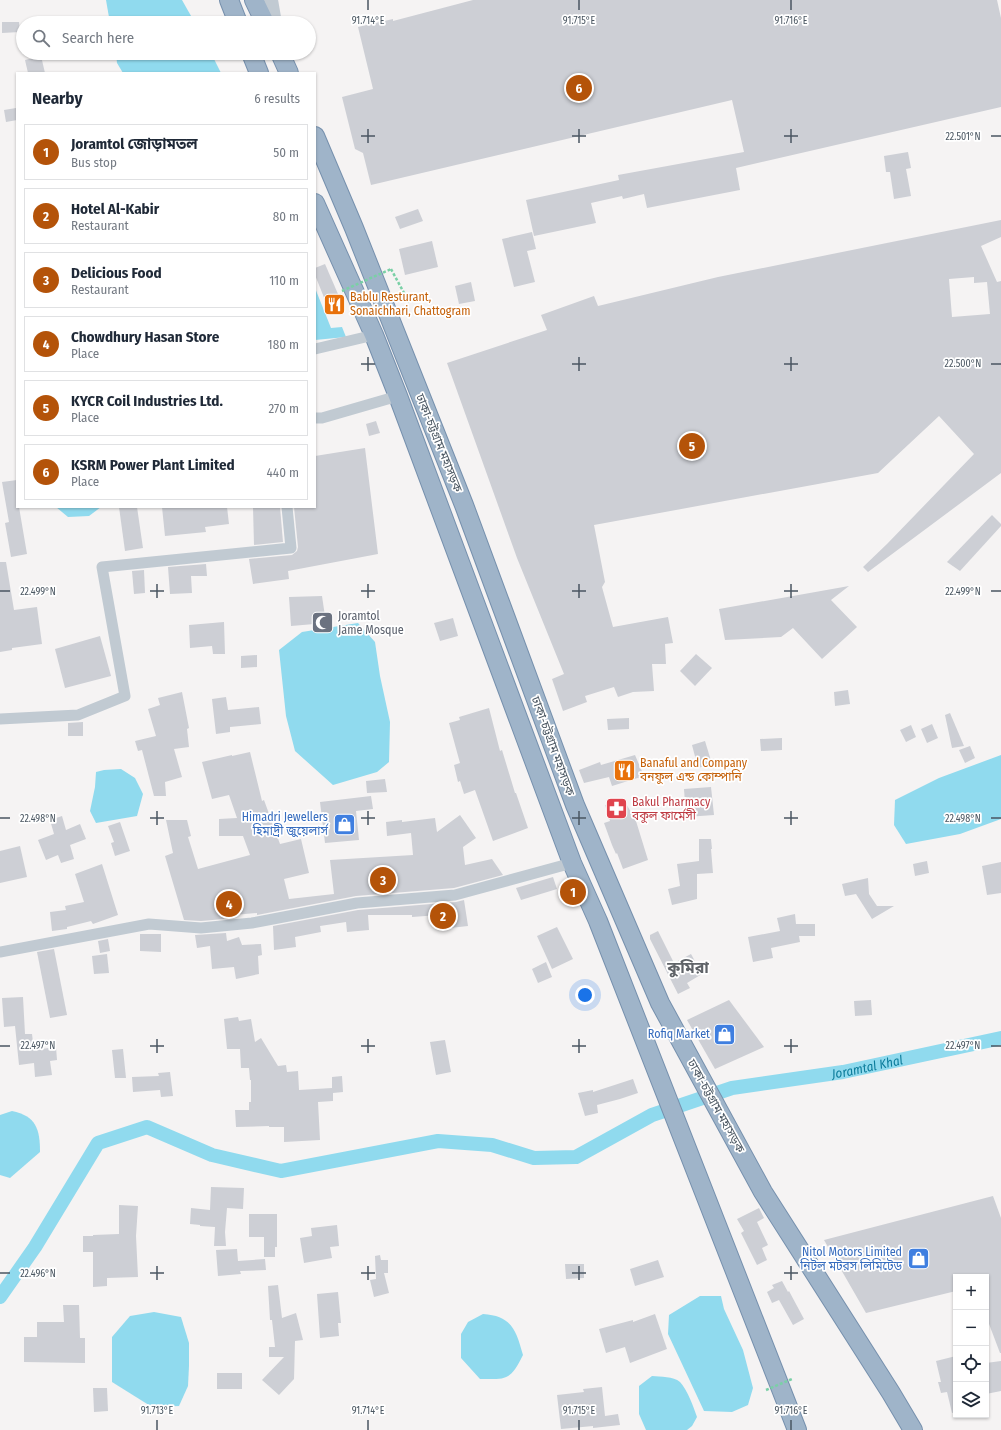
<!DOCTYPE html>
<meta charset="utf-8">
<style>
body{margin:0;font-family:"Fira Sans Condensed","Noto Sans Bengali",sans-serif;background:#f6f6f7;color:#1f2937}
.controls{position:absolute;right:12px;bottom:12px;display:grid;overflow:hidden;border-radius:0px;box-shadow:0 1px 3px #0004}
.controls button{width:36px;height:36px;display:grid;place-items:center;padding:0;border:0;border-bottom:1px solid #e0e1e3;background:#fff;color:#1f2937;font:20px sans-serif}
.you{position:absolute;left:585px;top:995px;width:14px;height:14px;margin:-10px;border:3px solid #fff;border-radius:50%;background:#1a73e8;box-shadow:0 0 0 6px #1a73e833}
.badge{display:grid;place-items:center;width:26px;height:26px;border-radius:50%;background:#b45309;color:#fff;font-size:13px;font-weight:700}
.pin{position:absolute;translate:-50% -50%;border:2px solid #fff;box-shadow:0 1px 4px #0006}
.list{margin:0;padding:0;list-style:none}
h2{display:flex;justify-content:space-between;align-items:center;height:52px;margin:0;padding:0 16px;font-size:17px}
h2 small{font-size:13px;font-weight:400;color:#747a83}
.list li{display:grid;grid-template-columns:26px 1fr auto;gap:12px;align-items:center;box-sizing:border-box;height:56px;margin:0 8px 8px;padding:0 8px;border:1px solid #e0e1e3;border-radius:0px}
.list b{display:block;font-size:15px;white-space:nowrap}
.list p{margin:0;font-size:13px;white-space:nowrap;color:#747a83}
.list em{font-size:13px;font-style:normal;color:#747a83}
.icon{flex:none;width:22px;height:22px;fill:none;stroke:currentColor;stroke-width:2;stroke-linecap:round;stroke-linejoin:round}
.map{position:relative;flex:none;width:1001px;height:1430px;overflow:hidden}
.search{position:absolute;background:#fff;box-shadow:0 1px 3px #0004;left:16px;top:16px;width:300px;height:44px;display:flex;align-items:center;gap:10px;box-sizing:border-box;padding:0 14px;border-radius:22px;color:#747a83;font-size:15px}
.panel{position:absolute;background:#fff;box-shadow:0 1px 3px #0004;left:16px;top:72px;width:300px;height:436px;border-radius:0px}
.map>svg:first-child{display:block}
.water{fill:#90daee}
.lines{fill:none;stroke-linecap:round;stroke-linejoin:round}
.canal{stroke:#90daee;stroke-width:14}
.building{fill:#cdcfd5;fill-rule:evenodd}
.trunk-casing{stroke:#7690ad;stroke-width:20}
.path{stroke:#7ad0a6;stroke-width:2.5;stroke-dasharray:3 2;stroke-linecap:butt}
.minor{stroke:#c1cad2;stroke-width:11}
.tertiary{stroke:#c1cad2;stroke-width:14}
.trunk{stroke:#9fb4c9;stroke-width:18}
.path-bridge{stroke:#7ad0a6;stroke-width:2.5;stroke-dasharray:3 2;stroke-linecap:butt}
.ticks{fill:none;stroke:#4a5661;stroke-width:1.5}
.labels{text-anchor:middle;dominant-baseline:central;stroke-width:3.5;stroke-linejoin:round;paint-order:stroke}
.food-label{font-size:12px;fill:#c56008;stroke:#fff;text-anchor:start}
.street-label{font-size:12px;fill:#4a5661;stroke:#fff}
.worship-label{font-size:12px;fill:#5b616d;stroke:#fff;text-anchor:start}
.health-label{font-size:12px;fill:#be3a42;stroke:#fff;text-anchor:start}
.shop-label{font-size:12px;fill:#366cbe;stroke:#fff;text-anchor:end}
.water-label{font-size:13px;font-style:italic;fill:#0c7c9b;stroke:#fff}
.district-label{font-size:16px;font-weight:bold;fill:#5f6368;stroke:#fff}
.ticks-label{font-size:10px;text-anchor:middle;fill:#4a5661;stroke:#fff;stroke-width:3.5;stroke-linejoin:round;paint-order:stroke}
</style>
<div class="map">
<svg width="1001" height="1430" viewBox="0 0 1001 1430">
<rect width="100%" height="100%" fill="#f5f3f3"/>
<g class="water">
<polygon points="106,0 182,0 195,23 110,23"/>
<polygon points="116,53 211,53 221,73 123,73 117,63"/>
<polygon points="315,288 331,328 342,327 346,337 315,340"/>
<polygon points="56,507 101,507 89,516 68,517"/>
<polygon points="358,623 375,642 380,676 390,722 389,762 377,772 333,785 295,751 286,716 279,650 302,632"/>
<polygon points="1001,755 1001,819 960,834 906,844 894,825 895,800 939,778"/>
<polygon points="121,769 135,778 143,794 137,816 96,823 90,811 95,787 96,772 104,770"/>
<path d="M12 1111C36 1116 40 1129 40 1152L10 1178 0 1175V1115Z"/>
<polygon points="700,1296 721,1296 724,1309 743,1350 753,1388 748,1405 732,1412 704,1411 668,1334 669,1315"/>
<polygon points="154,1312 181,1317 189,1343 189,1366 188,1386 179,1406 152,1407 112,1382 112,1337 130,1316"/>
<path d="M483 1314C512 1316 516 1330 523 1355 510 1381 507 1379 480 1379L461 1358V1334L468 1322Z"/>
<path d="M652 1376C661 1377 673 1376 680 1382 687 1389 694 1408 697 1417L692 1426 687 1430H646L639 1414V1386Z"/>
</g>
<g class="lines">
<path class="canal" id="s1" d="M0 1297 35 1247 98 1143 147 1127 212 1155 281 1171 438 1141 492 1145 534 1158 576 1157 652 1115 732 1088 843 1072 1001 1038"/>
</g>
<g class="building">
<polygon points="473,0 997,0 1001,18 1001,107 736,168 740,190 647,208 644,194 623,199 622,196 591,203 596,223 534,236 526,200 619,180 618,175 744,152 732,100 371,185 363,153 355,149 342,97 373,89 358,27 393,19 393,21"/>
<polygon points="2,22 19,22 20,32 2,33"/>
<polygon points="41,56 45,73 28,73 25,60"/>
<polygon points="16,108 17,120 6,122 4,110"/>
<polygon points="908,152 911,168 906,169 911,196 894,199 890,172 886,172 884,156"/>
<polygon points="418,209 423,221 400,229 395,217"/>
<path d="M1001 220V237L981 246 997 282 1001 281V473L868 572 863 567 887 544 974 454 939 416 878 473 594 525 605 582 602 587 613 627 668 617 673 643 665 644 666 664H652L654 691 633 692 618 697 614 687 585 696 587 702 563 711 552 679 564 674 517 558 447 363 547 330 541 315 594 296 598 306 718 277ZM974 277V283L987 282 990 314 952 317 949 279Z"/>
<polygon points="532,232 536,249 527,251 535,282 514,287 502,239"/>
<polygon points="432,241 438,267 405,275 399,249"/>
<polygon points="325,264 338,294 325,300 315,275 315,268"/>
<polygon points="471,282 475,301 459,304 455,286"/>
<polygon points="376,421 380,433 369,436 366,424"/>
<polygon points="365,448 378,554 288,571 289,579 253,584 249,559 292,555 297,551 298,547 294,507 315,507 315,456"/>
<polygon points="17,480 17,507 19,507 27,554 11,557 5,523 9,522 2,482"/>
<polygon points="119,507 137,507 143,548 125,551"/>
<polygon points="162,507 227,507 229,524 205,527 206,532 165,536"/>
<polygon points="253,507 280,507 283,542 254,545"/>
<polygon points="992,515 1001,524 1001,526 960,571 947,562"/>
<polygon points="0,562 6,562 14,610 37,607 42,644 12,648 12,650 0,652"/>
<polygon points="206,564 207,576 191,576 192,593 170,594 168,567"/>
<polygon points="144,570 145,593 134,594 132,571"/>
<polygon points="849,586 831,600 857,627 822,659 793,628 781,637 725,640 719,609"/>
<polygon points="322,596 326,623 291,626 289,597"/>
<polygon points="453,618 458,636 440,641 434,623"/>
<polygon points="224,622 225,654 213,654 212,646 190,648 189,625"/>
<polygon points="100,636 111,676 65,688 55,649"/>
<polygon points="696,654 712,668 695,686 680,671"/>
<polygon points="257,655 257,667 241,668 241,656"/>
<polygon points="848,690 850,704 835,706 834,692"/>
<polygon points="182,692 189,728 187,729 189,747 174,749 182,777 165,782 166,796 154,796 142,750 138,751 135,741 156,736 148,709 160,705 158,698"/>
<polygon points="226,697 228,710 259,707 261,724 230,727 230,732 216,734 212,699"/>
<polygon points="489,708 500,751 502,750 515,793 516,793 528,828 493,841 475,790 464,794 460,781 458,782 454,765 460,763 449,723 460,720 459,717"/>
<polygon points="950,713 964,746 952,748 945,715"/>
<polygon points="629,718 629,729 608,730 607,719"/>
<polygon points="83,722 83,736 68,736 68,723"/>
<polygon points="932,724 938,738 927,743 921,729"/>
<polygon points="911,725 916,737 906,742 900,730"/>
<polygon points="782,738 782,750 761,751 760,739"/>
<polygon points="705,741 712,764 698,768 692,745"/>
<polygon points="970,746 975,758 965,763 959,750"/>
<polygon points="250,752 262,801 264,800 280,844 301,839 309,873 284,879 289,899 334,894 330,860 413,855 411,833 387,836 386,822 402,820 402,822 435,818 437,832 460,815 476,838 463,847 465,865 492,859 503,875 454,888 356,896 257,915 257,913 223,916 224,919 201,921 184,920 165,856 173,853 166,820 187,820 191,836 188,837 198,869 250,855 243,836 219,836 219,819 237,818 229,795 212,799 202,762 232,755 232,756"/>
<polygon points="635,755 644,776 612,786 609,777 584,783 579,770 600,762 601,765"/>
<polygon points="385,779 387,792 367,793 366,781"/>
<polygon points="711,787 714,815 686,817 684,789"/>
<polygon points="371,796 373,809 356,811 359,840 325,843 320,802"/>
<polygon points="624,800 636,821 648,860 623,869 617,853 616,854 612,845 604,823 610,821 605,805"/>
<polygon points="62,816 66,830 80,824 86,839 70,845 74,859 61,863 58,855 46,860 38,840 54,834 50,820"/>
<polygon points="120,822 130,851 115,856 111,843 114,842 108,826"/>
<polygon points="699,839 711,839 712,849 711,849 713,873 697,874 697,899 672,905 668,889 680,886 677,864 699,861"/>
<polygon points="20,846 27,877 0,883 0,851"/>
<polygon points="927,861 929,873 915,876 913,864"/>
<polygon points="1001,862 1001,893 987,895 982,866"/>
<polygon points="102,864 118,915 93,924 91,921 67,927 67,929 52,931 50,912 66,910 65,906 84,902 75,874"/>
<polygon points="553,877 557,889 521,900 516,888"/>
<polygon points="868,878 869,894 877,906 894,906 872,919 856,894 845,896 842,884"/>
<polygon points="464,900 468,926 441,929 439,915 412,917 412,915 368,915 369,930 347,932 346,922 320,926 321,932 295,937 296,947 274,950 273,926 358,910 456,902"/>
<polygon points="795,914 796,924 815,924 815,936 799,936 800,942 771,948 773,958 753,962 748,937 780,931 777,918"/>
<polygon points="557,927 573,959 552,969 537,936"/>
<polygon points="658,931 674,963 691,954 702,974 687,983 690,988 678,994 650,939 650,935"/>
<polygon points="226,933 227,941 239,937 242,945 261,944 262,955 258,956 259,974 236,979 234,967 212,969 210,946 197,948 195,935"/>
<polygon points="140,934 161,934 161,952 140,951"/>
<polygon points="108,939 110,951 100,953 98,941"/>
<polygon points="54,949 67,1015 50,1018 37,952"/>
<polygon points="107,954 109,973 94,974 92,956"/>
<polygon points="546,962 552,977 538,983 532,969"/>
<polygon points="23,997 25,1034 32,1034 34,1050 56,1047 57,1060 50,1061 52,1075 35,1077 34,1063 19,1065 15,1026 4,1027 2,998"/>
<polygon points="729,1000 764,1047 715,1069 687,1020"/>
<polygon points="871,1000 872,1015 855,1016 854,1001"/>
<polygon points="238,1017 239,1021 251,1019 255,1042 261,1038 278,1066 286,1065 287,1072 298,1071 299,1090 332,1088 332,1077 342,1076 343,1092 333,1093 333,1101 318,1102 320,1140 284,1142 284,1127 269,1127 269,1126 236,1127 235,1110 249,1110 249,1102 251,1102 251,1080 250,1080 249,1068 241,1068 240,1049 227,1049 224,1019"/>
<polygon points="445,1040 451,1072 436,1075 430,1042"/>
<polygon points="123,1049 126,1078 115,1078 112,1050"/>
<polygon points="170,1072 173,1096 161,1097 160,1090 133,1092 132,1077 159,1076 158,1073"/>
<polygon points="633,1079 638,1093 620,1099 597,1105 598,1113 585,1116 578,1093 593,1090 593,1092"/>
<polygon points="211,1187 244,1188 243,1209 227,1208 225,1232 226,1246 214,1246 215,1227 200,1226 200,1225 190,1224 191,1208 210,1210"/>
<polygon points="993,1196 1001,1218 1001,1353 1000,1353 986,1316 986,1277 956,1277 956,1291 866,1313 824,1240"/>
<polygon points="119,1205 138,1206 136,1236 138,1277 107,1278 107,1286 93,1287 93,1252 83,1252 83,1236 93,1236 93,1235 119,1234"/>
<polygon points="759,1208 764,1218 757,1222 768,1245 762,1248 767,1260 757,1265 741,1233 744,1231 737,1219"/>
<polygon points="249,1214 277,1214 277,1247 275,1247 275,1257 264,1257 264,1237 249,1237"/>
<polygon points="337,1225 339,1246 330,1247 332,1258 304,1263 300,1238 312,1236 311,1228"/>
<polygon points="237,1249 238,1261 265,1259 266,1270 240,1271 241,1274 218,1276 216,1250"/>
<polygon points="380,1255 381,1260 388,1260 388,1273 384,1273 389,1293 374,1297 370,1280 376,1279 375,1256"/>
<polygon points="658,1260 664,1277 635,1286 630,1269"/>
<polygon points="565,1264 584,1264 584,1278 566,1279"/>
<polygon points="782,1281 788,1292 789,1291 804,1319 793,1325 779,1300 772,1303 767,1292 774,1288 772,1285"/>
<polygon points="278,1285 282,1318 296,1313 303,1340 295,1341 294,1379 279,1395 262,1380 284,1357 269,1357 269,1347 275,1347 272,1320 270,1320 268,1286"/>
<polygon points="338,1292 341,1323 338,1323 339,1336 320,1338 317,1294"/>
<polygon points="63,1305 79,1305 80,1338 85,1338 85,1363 24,1362 24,1337 37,1337 37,1322 64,1322"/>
<polygon points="655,1314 667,1349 630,1363 625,1347 606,1353 599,1329 633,1320 633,1322"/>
<polygon points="956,1356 956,1412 952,1413 947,1392 941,1393 938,1382 941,1382 936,1361"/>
<polygon points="1001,1361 1001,1391 986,1394 986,1363"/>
<rect x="217" y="1373" width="25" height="16"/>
<polygon points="602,1387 605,1416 618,1414 620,1425 593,1428 593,1426 561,1429 557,1395 584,1392 583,1389"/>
<polygon points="93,1388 107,1388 108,1411 94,1412"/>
</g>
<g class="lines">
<defs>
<g id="trunk">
<polyline points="229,0 238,23"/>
<polyline points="254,0 265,23"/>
<polyline points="251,53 259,73"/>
<polyline points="280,53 289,73"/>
<polyline points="315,136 354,228 464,505 575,805 660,1003 763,1192 891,1393 913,1430"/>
<polyline points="315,203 374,335 398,396 572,863 598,921 797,1430"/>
</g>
</defs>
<use href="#trunk" class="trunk-casing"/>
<polyline class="path" points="391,269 410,304"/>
<g class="minor">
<polyline points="315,349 374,335"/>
<polyline points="315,418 322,418 398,396"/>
<polyline points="0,719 78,715 125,696 102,567 291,548 287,507"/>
<polyline points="0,952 149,924 201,928 252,923 357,903 455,895 572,863"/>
</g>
<polyline class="tertiary" points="271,0 275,23"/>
<use href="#trunk" class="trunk"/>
<g class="path-bridge">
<polyline points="342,291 391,269"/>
<polyline points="766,1390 792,1379"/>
</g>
</g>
<path class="ticks" d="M368 0V10M579 0V10M791 0V10M368 129V143M579 129V143M791 129V143M361 136H375M572 136H586M784 136H798M991 136H1001M368 357V371M579 357V371M791 357V371M361 364H375M572 364H586M784 364H798M991 364H1001M157 584V598M368 584V598M579 584V598M791 584V598M0 591H10M150 591H164M361 591H375M572 591H586M784 591H798M991 591H1001M157 811V825M368 811V825M579 811V825M791 811V825M0 818H10M150 818H164M361 818H375M572 818H586M784 818H798M991 818H1001M157 1039V1053M368 1039V1053M579 1039V1053M791 1039V1053M0 1046H10M150 1046H164M361 1046H375M572 1046H586M784 1046H798M991 1046H1001M157 1266V1280M368 1266V1280M579 1266V1280M791 1266V1280M0 1273H10M150 1273H164M361 1273H375M572 1273H586M784 1273H798M157 1420V1430M368 1420V1430M579 1420V1430M791 1420V1430"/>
<defs>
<symbol id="restaurant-square" viewBox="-11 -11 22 22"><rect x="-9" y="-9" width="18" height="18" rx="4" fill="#e8710a" stroke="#fff"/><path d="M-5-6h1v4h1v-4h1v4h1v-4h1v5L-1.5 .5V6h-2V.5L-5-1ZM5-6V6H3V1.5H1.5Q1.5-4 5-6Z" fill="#fff"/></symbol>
<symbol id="mosque-square" viewBox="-11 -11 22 22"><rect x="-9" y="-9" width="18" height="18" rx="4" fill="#6b7280" stroke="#fff"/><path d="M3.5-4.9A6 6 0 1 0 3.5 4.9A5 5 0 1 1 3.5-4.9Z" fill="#fff"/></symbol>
<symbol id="pharmacy-square" viewBox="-11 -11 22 22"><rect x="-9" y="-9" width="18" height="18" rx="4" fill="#e0444e" stroke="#fff"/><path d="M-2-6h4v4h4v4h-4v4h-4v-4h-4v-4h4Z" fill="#fff"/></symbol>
<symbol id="shop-square" viewBox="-11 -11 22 22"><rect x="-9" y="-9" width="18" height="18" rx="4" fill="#3f7fe0" stroke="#fff"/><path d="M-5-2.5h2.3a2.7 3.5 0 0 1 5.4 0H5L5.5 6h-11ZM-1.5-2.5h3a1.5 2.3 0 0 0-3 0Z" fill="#fff"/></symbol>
</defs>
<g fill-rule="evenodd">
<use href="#restaurant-square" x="322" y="292" width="25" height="25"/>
<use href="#mosque-square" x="310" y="610" width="25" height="25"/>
<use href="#restaurant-square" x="612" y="758" width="25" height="25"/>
<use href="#pharmacy-square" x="604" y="796" width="25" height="25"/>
<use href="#shop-square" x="332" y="812" width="25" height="25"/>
<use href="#shop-square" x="712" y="1022" width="25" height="25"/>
<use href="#shop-square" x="906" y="1246" width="25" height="25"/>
</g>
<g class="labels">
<g class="food-label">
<text x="350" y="297">Bablu Resturant,<tspan x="350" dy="14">Sonaichhari, Chattogram</tspan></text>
<text x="640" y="763">Banaful and Company<tspan x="640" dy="14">বনফুল এন্ড কোম্পানি</tspan></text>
</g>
<g class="street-label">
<text transform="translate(439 443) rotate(68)">ঢাকা-চট্টগ্রাম মহাসড়ক</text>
<text transform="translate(553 746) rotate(70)">ঢাকা-চট্টগ্রাম মহাসড়ক</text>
<text transform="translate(716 1106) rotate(61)">ঢাকা-চট্টগ্রাম মহাসড়ক</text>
</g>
<g class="worship-label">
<text x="338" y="616">Joramtol<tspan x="338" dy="14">Jame Mosque</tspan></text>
</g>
<g class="health-label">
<text x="632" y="802">Bakul Pharmacy<tspan x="632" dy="14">বকুল ফার্মেসী</tspan></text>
</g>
<g class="shop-label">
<text x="328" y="817">Himadri Jewellers<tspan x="328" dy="14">হিমাদ্রী জুয়েলার্স</tspan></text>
<text x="710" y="1034">Rofiq Market</text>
<text x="902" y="1252">Nitol Motors Limited<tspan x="902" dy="14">নিটল মটরস লিমিটেড</tspan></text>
</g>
<g class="water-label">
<text stroke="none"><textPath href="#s1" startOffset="984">Joramtal Khal</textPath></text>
</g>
<g class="district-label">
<text x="688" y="967">কুমিরা</text>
</g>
</g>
<g class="ticks-label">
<text x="368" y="24">91.714°E</text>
<text x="579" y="24">91.715°E</text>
<text x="791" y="24">91.716°E</text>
<text x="963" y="140">22.501°N</text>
<text x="963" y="367">22.500°N</text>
<text x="38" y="595">22.499°N</text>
<text x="963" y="595">22.499°N</text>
<text x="38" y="822">22.498°N</text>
<text x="963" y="822">22.498°N</text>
<text x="38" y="1049">22.497°N</text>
<text x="963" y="1049">22.497°N</text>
<text x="38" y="1277">22.496°N</text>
<text x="157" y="1414">91.713°E</text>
<text x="368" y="1414">91.714°E</text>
<text x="579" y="1414">91.715°E</text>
<text x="791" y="1414">91.716°E</text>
</g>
</svg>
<div class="controls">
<button>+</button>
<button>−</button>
<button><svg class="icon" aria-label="locate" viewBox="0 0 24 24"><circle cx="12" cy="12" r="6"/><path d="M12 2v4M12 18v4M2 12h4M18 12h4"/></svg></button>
<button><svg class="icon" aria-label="layers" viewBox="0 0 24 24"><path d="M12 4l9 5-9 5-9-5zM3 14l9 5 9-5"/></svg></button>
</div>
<div class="you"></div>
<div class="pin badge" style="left:573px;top:892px">1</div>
<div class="pin badge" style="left:443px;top:916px">2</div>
<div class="pin badge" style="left:383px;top:880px">3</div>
<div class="pin badge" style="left:229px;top:904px">4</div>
<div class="pin badge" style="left:692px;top:446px">5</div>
<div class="pin badge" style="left:579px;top:88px">6</div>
<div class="search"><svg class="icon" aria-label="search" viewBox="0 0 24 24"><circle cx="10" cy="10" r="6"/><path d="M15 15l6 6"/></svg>Search here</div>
<section class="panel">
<h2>Nearby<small>6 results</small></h2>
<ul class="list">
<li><span class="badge">1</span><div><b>Joramtol জোড়ামতল</b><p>Bus stop</p></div><em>50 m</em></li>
<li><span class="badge">2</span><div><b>Hotel Al-Kabir</b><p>Restaurant</p></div><em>80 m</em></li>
<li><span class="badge">3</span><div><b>Delicious Food</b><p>Restaurant</p></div><em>110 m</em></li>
<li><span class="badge">4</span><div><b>Chowdhury Hasan Store</b><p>Place</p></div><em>180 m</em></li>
<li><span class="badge">5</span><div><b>KYCR Coil Industries Ltd.</b><p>Place</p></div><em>270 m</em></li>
<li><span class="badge">6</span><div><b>KSRM Power Plant Limited</b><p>Place</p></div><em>440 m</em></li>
</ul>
</section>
</div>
